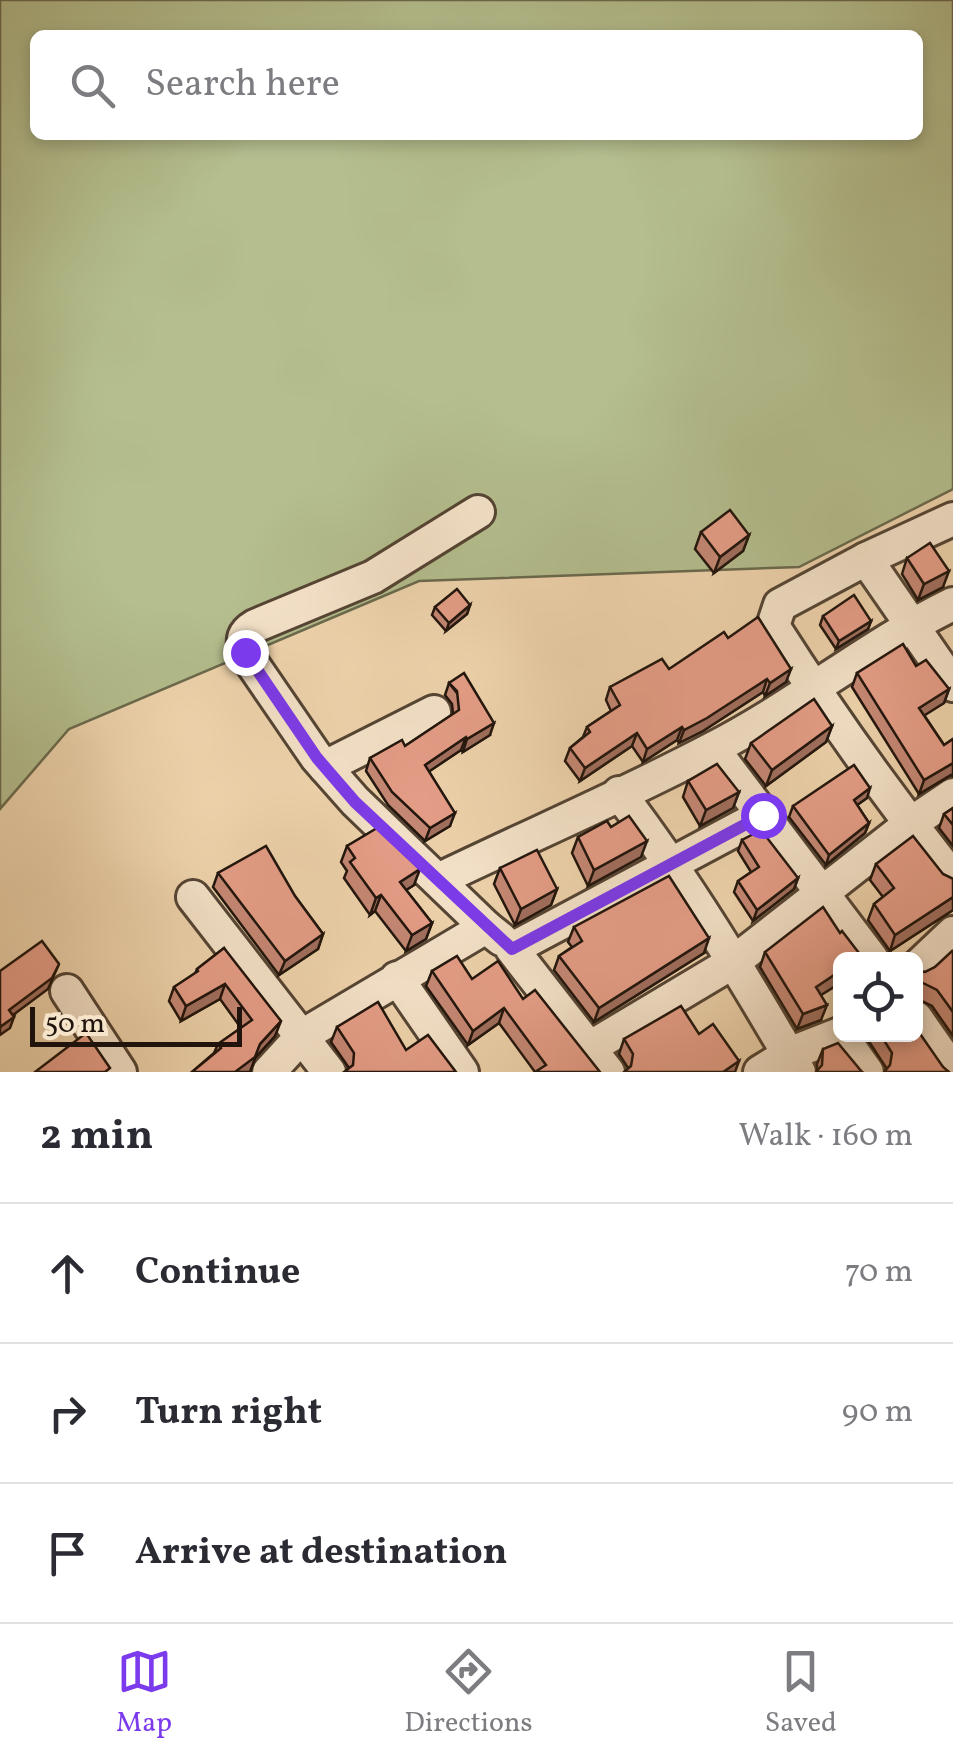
<!DOCTYPE html>
<meta charset="utf-8">
<style>
body{margin:0;font-family:Vollkorn,serif;background:#f2f2f3;color:#2b2b33}
.controls{position:absolute;right:30px;bottom:30px;display:grid;overflow:hidden;border-radius:15px;box-shadow:0 5px 15px #0003}
.controls button{width:90px;height:90px;display:grid;place-items:center;padding:0;border:0;border-bottom:2px solid #e1e1e2;background:#fff;color:#2b2b33;font:50px sans-serif}
.scale{position:absolute;left:30px;bottom:25px;width:212px;box-sizing:border-box;padding-left:10px;border:5px solid #20140c;border-top:0;font-size:28px;line-height:35px;white-space:nowrap;color:#20140c;-webkit-text-stroke:8px #f5e3ca;paint-order:stroke}
.stop{position:absolute;width:30px;height:30px;margin:-22px;border:8px solid #7c3aed;border-radius:50%;background:#fff}
.stop.end{background:#7c3aed;border-color:#fff;box-shadow:0 2px 10px #0008}
.list{margin:0;padding:0;list-style:none}
h2{display:flex;justify-content:space-between;align-items:center;height:130px;margin:0;padding:0 40px;font-size:42px}
h2 small{font-size:32px;font-weight:400;color:#7c7c81}
.list li{display:grid;grid-template-columns:65px 1fr auto;gap:30px;align-items:center;box-sizing:border-box;height:140px;padding:0 40px;border-top:2px solid #e1e1e2}
.list b{display:block;font-size:38px;white-space:nowrap}
.list em{font-size:32px;font-style:normal;color:#7c7c81}
.icon{flex:none;width:55px;height:55px;fill:none;stroke:currentColor;stroke-width:2;stroke-linecap:round;stroke-linejoin:round}
.map{position:relative;flex:none;width:953px;height:1072px;overflow:hidden}
.search{position:absolute;background:#fff;box-shadow:0 5px 15px #0003;left:30px;right:30px;top:30px;height:110px;display:flex;align-items:center;gap:25px;box-sizing:border-box;padding:0 35px;border-radius:15px;color:#7c7c81;font-size:38px}
.sheet{height:550px;background:#fff}
nav{display:flex;justify-content:space-around;align-items:center;box-sizing:border-box;height:140px;border-top:2px solid #e1e1e2;background:#fff;font-size:28px;color:#7c7c81}
nav a{display:grid;justify-items:center;gap:5px}
nav .on{color:#7c3aed}
.map>svg:first-child{display:block}
.green{fill:#b4be8e;stroke:#6a694d;stroke-width:2.5;fill-rule:evenodd}
.lines{fill:none;stroke-linecap:round;stroke-linejoin:round}
.minor-casing{stroke:#544434;stroke-width:38}
.minor{stroke:#f5e3ca;stroke-width:32}
.wall{fill:#c68875;stroke:#20140c;stroke-width:2.5}
.shaded-wall{fill:#a16f5f;stroke:#20140c;stroke-width:2.5}
.building{fill:#e69e88;stroke:#20140c;stroke-width:2.5}
.route{stroke:#7c3aed;stroke-width:12}
</style>
<div class="map">
<svg width="953" height="1072" viewBox="0 0 953 1072">
<rect width="100%" height="100%" fill="#efd4ad"/>
<filter id="stains"><feTurbulence type="fractalNoise" baseFrequency=".002" numOctaves="4"/><feColorMatrix values="0 0 0 0 .2 0 0 0 0 .09 0 0 0 0 .02 0 0 0 .5 -.17"/></filter>
<radialGradient id="worn" r=".72"><stop offset=".6" stop-color="#630" stop-opacity="0"/><stop offset="1" stop-color="#630" stop-opacity=".3"/></radialGradient>
<path class="green" d="M0 0H953V489L799 567 419 581 69 729 0 809ZM35 35H918V135H35Z"/>
<g class="lines">
<defs>
<g id="minor">
<path d="M478 512 373 577 255 626C243 633 242 639 245 653L317 758 355 801 486 927"/>
<path d="M953 519 866 559 780 605 773 626C829 714 889 798 953 878"/>
<polyline points="866,559 953,685"/>
<polyline points="713,749 872,959"/>
<polyline points="325,767 434,712"/>
<path d="M619 793C687 882 743 976 799 1072"/>
<path d="M438 880C529 836 623 796 712 749 796 706 869 645 953 604"/>
<polyline points="193,897 329,1072"/>
<polyline points="916,968 953,933"/>
<polyline points="397,978 462,1072"/>
<polyline points="67,991 120,1072"/>
<polyline points="916,1018 953,1071"/>
<polyline points="840,1034 867,1072"/>
<polyline points="591,1047 735,961 910,824 953,795"/>
<polyline points="269,1072 302,1036 486,927 501,939"/>
<polyline points="608,1072 512,949 763,815"/>
<polyline points="760,1072 789,1054 840,1034"/>
</g>
</defs>
<use href="#minor" class="minor-casing"/>
<use href="#minor" class="minor"/>
</g>
<g class="wall">
<polygon points="701,532 749,535 743,551 714,573 695,549"/>
<polygon points="907,558 943,587 918,600 902,574"/>
<polygon points="470,605 467,614 446,631 432,615 435,607"/>
<polygon points="823,616 871,621 868,629 836,649 820,625"/>
<polygon points="728,638 786,682 765,696 763,692 703,731 679,743 677,740 643,762 632,746 580,781 565,761 570,748 583,737 587,727 611,711 606,700 610,687 669,669"/>
<polygon points="916,666 949,689 944,703 924,715 944,745 953,739 953,776 951,775 919,794 852,687 857,673"/>
<polygon points="449,683 490,735 463,752 461,750 429,771 450,826 425,841 388,805 366,771 370,758 405,746 453,714 452,704 445,695"/>
<polygon points="832,726 826,742 766,786 745,759 751,743"/>
<polygon points="688,781 739,792 733,808 700,826 683,797"/>
<polygon points="867,798 857,805 869,823 865,833 826,865 789,817 793,806"/>
<polygon points="953,808 953,846 939,828 944,814"/>
<polygon points="611,827 641,857 588,886 572,853 578,837"/>
<polygon points="742,840 798,878 794,889 753,921 734,892 738,881 751,872 738,851"/>
<polygon points="347,846 414,885 406,890 432,923 426,939 406,951 375,911 370,915 344,878 347,871 341,862"/>
<polygon points="876,864 943,874 953,879 953,910 890,951 868,920 874,904 883,897 870,880"/>
<polygon points="500,868 557,889 551,905 515,925 494,884"/>
<polygon points="218,873 295,896 323,934 318,949 279,975 213,887"/>
<polygon points="574,927 704,953 594,1022 554,970 559,956 572,947 568,942"/>
<polygon points="840,933 862,957 862,960 840,960 840,983 821,995 821,1020 797,1029 760,967 765,952"/>
<polygon points="224,948 275,1036 255,1058 250,1072 192,1072 214,1053 218,1044 241,1028 220,999 181,1021 169,1001 174,987 195,974 197,969"/>
<polygon points="953,953 953,1036 932,1006 916,998 916,971 925,972 935,967"/>
<polygon points="432,971 472,979 523,999 597,1070 535,1072 499,1023 468,1045 426,986"/>
<polygon points="337,1027 406,1050 349,1068 331,1042"/>
<polygon points="699,1034 628,1068 619,1054 624,1039"/>
<polygon points="864,1034 916,1034 943,1067 887,1069"/>
<polygon points="823,1049 862,1072 817,1071 817,1064"/>
</g>
<g class="shaded-wall">
<polygon points="749,535 743,551 714,573 720,557"/>
<polygon points="949,571 943,587 918,600 924,584"/>
<polygon points="470,605 467,614 446,631 449,623"/>
<polygon points="871,621 868,629 836,649 839,641"/>
<polygon points="791,669 786,682 765,696 770,683"/>
<polygon points="767,679 763,692 703,731 679,743 684,730"/>
<polygon points="949,689 944,703 914,722 919,708"/>
<polygon points="494,723 490,735 463,752 467,739"/>
<polygon points="832,726 826,742 766,786 772,770"/>
<polygon points="682,727 677,740 643,762 647,749"/>
<polygon points="637,733 632,746 580,781 585,768"/>
<polygon points="466,737 461,750 421,777 425,765"/>
<polygon points="953,763 953,776 951,775 919,794 924,780"/>
<polygon points="870,788 867,798 850,810 854,800"/>
<polygon points="739,792 733,808 700,826 706,810"/>
<polygon points="455,813 450,826 425,841 430,828"/>
<polygon points="869,823 865,833 826,865 829,855"/>
<polygon points="647,841 641,857 588,886 594,870"/>
<polygon points="420,869 414,885 394,898 400,882"/>
<polygon points="798,878 794,889 753,921 757,910"/>
<polygon points="557,889 551,905 515,925 521,909"/>
<polygon points="381,895 375,911 370,915 376,898"/>
<polygon points="953,897 953,910 890,951 895,935"/>
<polygon points="432,923 426,939 406,951 412,935"/>
<polygon points="323,934 318,949 279,975 285,961"/>
<polygon points="709,938 704,953 594,1022 599,1008"/>
<polygon points="59,964 48,989 5,1021 9,1010"/>
<polygon points="840,971 840,983 810,1002 816,987"/>
<polygon points="921,982 916,998 916,984"/>
<polygon points="225,984 220,999 181,1021 186,1006"/>
<polygon points="827,1005 821,1020 797,1029 803,1014"/>
<polygon points="504,1008 499,1023 468,1045 473,1031"/>
<polygon points="14,1017 10,1028 0,1035 0,1027"/>
<polygon points="281,1021 275,1036 255,1058 250,1072 235,1072"/>
<polygon points="739,1061 735,1072 723,1072"/>
</g>
<g class="building">
<polygon points="730,510 749,535 720,557 701,532"/>
<polygon points="930,543 949,571 924,584 907,558"/>
<polygon points="457,589 470,605 449,623 435,607"/>
<polygon points="854,595 871,621 839,641 823,616"/>
<polygon points="758,617 791,669 770,683 767,679 707,718 684,730 682,727 647,749 637,733 585,768 570,748 590,732 587,727 620,705 610,687 662,659 669,669 724,632 728,638"/>
<polygon points="903,644 916,666 926,660 949,689 919,708 944,745 953,739 953,763 924,780 857,673"/>
<polygon points="464,673 494,723 467,739 466,737 425,765 455,813 430,828 392,792 370,758 402,740 405,746 459,710 457,691 449,683"/>
<polygon points="814,699 832,726 772,770 751,743"/>
<polygon points="717,764 739,792 706,810 688,781"/>
<polygon points="854,765 870,788 854,800 869,823 829,855 793,806"/>
<polygon points="953,808 953,825 944,814"/>
<polygon points="629,816 647,841 594,870 578,837 607,821 611,827"/>
<polygon points="377,828 420,869 400,882 432,923 412,935 381,895 376,898 350,862 355,858 347,846"/>
<polygon points="761,830 798,878 757,910 738,881 759,867 742,840"/>
<polygon points="913,836 943,874 953,879 953,897 895,935 874,904 894,888 876,864"/>
<polygon points="266,846 295,896 323,934 285,961 218,873"/>
<polygon points="537,850 557,889 521,909 500,868"/>
<polygon points="669,876 709,938 599,1008 559,956 582,941 574,927"/>
<polygon points="823,907 840,933 842,931 862,957 858,960 840,960 840,971 816,987 827,1005 803,1014 765,952"/>
<polygon points="42,941 59,964 52,978 9,1010 14,1017 0,1027 0,971"/>
<polygon points="224,948 281,1021 260,1044 255,1057 235,1072 192,1072 221,1048 218,1044 252,1020 225,984 186,1006 174,987 198,971 197,969"/>
<polygon points="952,951 953,953 953,1012 937,990 921,982 916,984 916,971 925,972 935,967"/>
<polygon points="457,956 472,979 498,961 523,999 535,990 600,1072 535,1072 546,1065 504,1008 473,1031 432,971"/>
<polygon points="378,1002 406,1050 428,1035 456,1072 344,1072 353,1065 354,1053 337,1027"/>
<polygon points="681,1006 699,1034 713,1024 739,1061 723,1072 624,1072 631,1066 633,1054 624,1039"/>
<polygon points="916,1028 943,1067 949,1072 884,1072 890,1065 892,1053 880,1034 916,1034"/>
<polygon points="86,1033 110,1068 105,1072 35,1072"/>
<polygon points="838,1043 862,1072 816,1072 822,1065 823,1049"/>
</g>
<g class="lines">
<polyline class="route" points="245,652 317,758 355,802 512,949 763,815"/>
</g>
<rect width="100%" height="100%" filter="url(#stains)"/>
<rect width="100%" height="100%" fill="url(#worn)"/>
</svg>
<div class="controls">
<button><svg class="icon" aria-label="locate" viewBox="0 0 24 24"><circle cx="12" cy="12" r="6"/><path d="M12 2v4M12 18v4M2 12h4M18 12h4"/></svg></button>
</div>
<div class="scale">50 m</div>
<div class="stop" style="left:763px;top:815px"></div>
<div class="stop end" style="left:245px;top:652px"></div>
<div class="search"><svg class="icon" aria-label="search" viewBox="0 0 24 24"><circle cx="10" cy="10" r="6"/><path d="M15 15l6 6"/></svg>Search here</div>
</div>
<section class="sheet">
<h2>2 min<small>Walk · 160 m</small></h2>
<ul class="list">
<li><svg class="icon" aria-label="ahead" viewBox="0 0 24 24"><path d="M12 20V5M6 11l6-6 6 6"/></svg><div><b>Continue</b></div><em>70 m</em></li>
<li><svg class="icon" aria-label="right" viewBox="0 0 24 24"><path d="M7 20v-9h11M14 6l5 5-5 5"/></svg><div><b>Turn right</b></div><em>90 m</em></li>
<li><svg class="icon" aria-label="arrive" viewBox="0 0 24 24"><path d="M6 21V4h12l-3 4 3 4H6"/></svg><div><b>Arrive at destination</b></div></li>
</ul>
</section>
<nav>
<a class="on"><svg class="icon" aria-label="map" viewBox="0 0 24 24"><path d="M3 6l6-2 6 2 6-2v14l-6 2-6-2-6 2zM9 4v14M15 6v14"/></svg>Map</a>
<a><svg class="icon" aria-label="directions" viewBox="0 0 24 24"><path d="M12 3l9 9-9 9-9-9zM9 14v-3h6M13 9l2 2-2 2"/></svg>Directions</a>
<a><svg class="icon" aria-label="saved" viewBox="0 0 24 24"><path d="M7 4h10v16l-5-4-5 4z"/></svg>Saved</a>
</nav>
